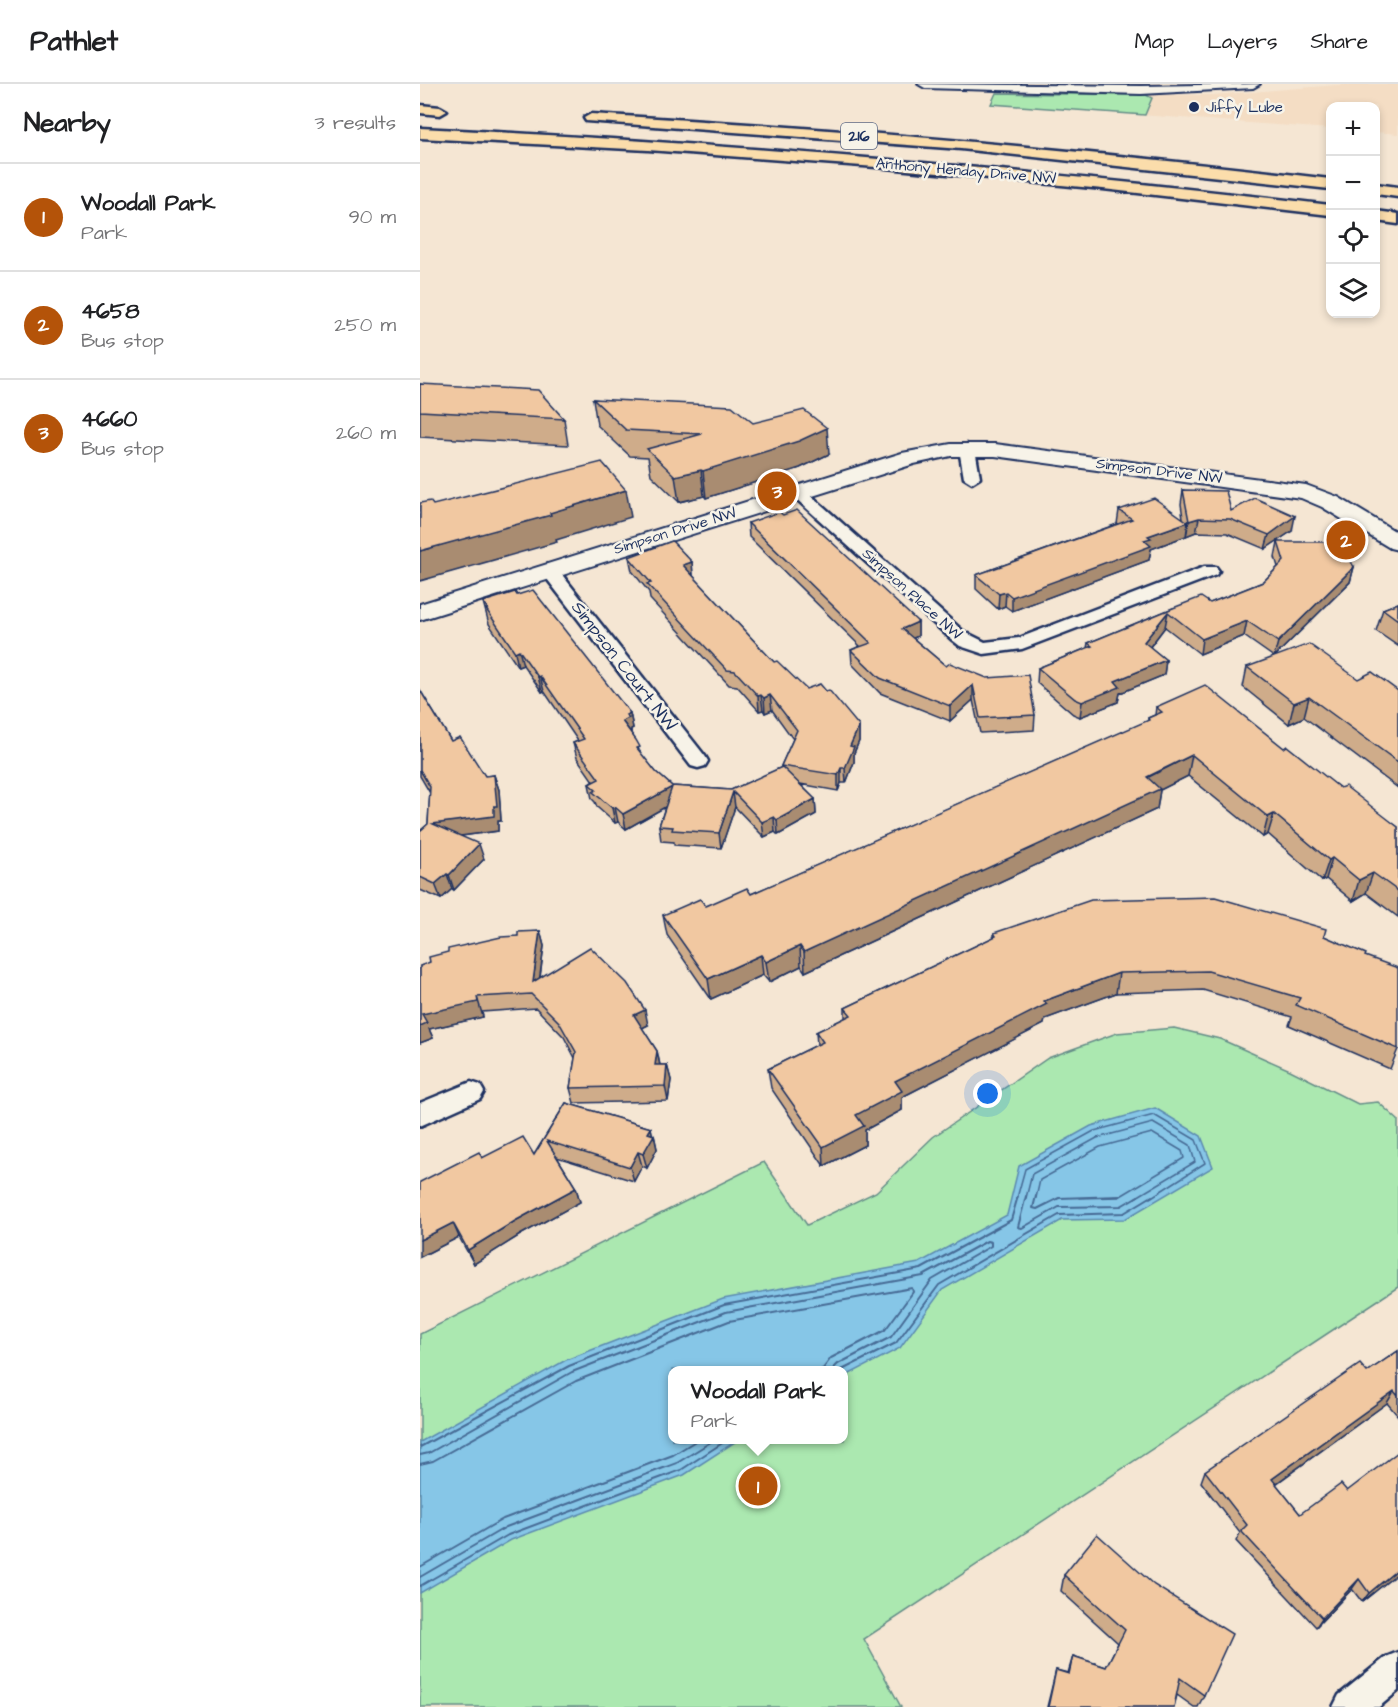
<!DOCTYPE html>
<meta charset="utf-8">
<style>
body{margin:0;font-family:"Architects Daughter",sans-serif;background:#f6f6f6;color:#202124}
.controls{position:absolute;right:18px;top:18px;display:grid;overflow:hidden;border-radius:12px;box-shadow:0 3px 9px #0003}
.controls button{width:54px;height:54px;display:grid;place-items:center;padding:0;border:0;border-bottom:2px solid #e0e0e0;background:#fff;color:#202124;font:30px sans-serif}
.you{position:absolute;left:568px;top:1010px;width:21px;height:21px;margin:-15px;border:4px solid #fff;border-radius:50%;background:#1a73e8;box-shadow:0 0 0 9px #1a73e833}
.badge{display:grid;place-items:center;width:39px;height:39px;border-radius:50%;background:#b45309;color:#fff;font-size:20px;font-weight:700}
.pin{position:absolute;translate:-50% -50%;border:3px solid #fff;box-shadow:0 2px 6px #0006}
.popup{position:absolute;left:248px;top:1282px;width:180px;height:78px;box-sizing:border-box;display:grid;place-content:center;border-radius:12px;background:#fff;filter:drop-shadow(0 2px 4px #0005);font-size:20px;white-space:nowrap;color:#757577}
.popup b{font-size:22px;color:#202124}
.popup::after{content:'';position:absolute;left:50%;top:100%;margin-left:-12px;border:12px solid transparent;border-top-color:#fff}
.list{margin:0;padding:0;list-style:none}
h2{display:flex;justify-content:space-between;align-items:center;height:78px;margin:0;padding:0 24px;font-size:26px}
h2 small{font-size:20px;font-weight:400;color:#757577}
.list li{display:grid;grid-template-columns:39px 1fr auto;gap:18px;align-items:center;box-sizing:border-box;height:108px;padding:0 24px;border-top:2px solid #e0e0e0}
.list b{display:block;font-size:22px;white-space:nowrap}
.list p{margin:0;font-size:20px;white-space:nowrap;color:#757577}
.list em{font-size:20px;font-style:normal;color:#757577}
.icon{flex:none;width:33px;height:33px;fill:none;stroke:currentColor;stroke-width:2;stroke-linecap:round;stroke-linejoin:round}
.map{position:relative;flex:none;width:978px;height:1623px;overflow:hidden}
header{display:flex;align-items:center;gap:36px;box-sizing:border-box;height:84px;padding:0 30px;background:#fff;border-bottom:2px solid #e0e0e0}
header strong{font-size:28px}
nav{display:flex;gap:33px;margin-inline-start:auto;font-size:21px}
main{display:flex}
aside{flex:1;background:#fff}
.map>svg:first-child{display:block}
.built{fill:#f4ddc4}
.green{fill:#abe8b0;stroke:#638c87;stroke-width:1.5;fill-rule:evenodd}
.water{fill:#86c6e7;stroke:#5b8ab0;stroke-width:1.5}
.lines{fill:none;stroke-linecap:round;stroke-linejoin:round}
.shore-far1{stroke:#466b95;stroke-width:1.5}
.shore{stroke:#466b95;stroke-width:2}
.street-casing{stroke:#1b2f5e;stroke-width:5}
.secondary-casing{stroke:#1b2f5e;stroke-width:4}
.highway-casing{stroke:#1b2f5e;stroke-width:5}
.street{fill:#f7f3e8;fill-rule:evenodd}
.secondary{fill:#f7f3e8;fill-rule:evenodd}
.highway{fill:#fbddab;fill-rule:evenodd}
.wall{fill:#cfac8a;stroke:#1b2f5e;stroke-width:1.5}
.shaded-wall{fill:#a98c71;stroke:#1b2f5e;stroke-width:1.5}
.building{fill:#f1c8a1;stroke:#1b2f5e;stroke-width:1.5}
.poi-dot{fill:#1b2f5e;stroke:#f7f3e8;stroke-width:2}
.labels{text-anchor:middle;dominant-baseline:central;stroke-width:5;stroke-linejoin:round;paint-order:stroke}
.far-poi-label{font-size:15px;fill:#1b2f5e;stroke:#f7f3e8;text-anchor:start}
.far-street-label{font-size:15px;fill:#1b2f5e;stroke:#f7f3e8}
.shield{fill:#f7f3e8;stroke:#5d6a87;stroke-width:1.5}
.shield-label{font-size:16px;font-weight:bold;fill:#1b2f5e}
.street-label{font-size:18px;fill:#1b2f5e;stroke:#f7f3e8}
</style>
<header>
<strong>Pathlet</strong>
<nav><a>Map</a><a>Layers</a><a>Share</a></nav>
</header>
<main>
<aside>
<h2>Nearby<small>3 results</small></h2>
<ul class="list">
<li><span class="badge">1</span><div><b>Woodall Park</b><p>Park</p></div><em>90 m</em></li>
<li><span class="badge">2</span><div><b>4658</b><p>Bus stop</p></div><em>250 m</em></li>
<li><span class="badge">3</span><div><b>4660</b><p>Bus stop</p></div><em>260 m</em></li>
</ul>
</aside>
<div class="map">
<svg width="978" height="1623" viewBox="0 0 978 1623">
<rect width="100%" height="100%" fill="#f5e6d3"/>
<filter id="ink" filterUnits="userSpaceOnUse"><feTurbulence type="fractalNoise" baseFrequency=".0167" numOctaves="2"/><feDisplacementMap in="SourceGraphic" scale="12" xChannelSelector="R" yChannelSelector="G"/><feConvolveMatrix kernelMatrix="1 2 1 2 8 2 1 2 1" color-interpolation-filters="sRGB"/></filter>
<g filter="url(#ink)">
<polygon class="built" points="929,0 978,0 978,50 956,48 956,22 910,22 910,45 571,20 576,9 793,11"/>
<g class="green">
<polygon points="576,9 726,11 732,14 725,31 571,20"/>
<path d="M754 944 800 955 870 986 938 1020 958 1018 978 1036V1203L444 1555 481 1623H0V1250L344 1078 387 1141 456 1108 513 1053 628 974 697 949ZM252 1286H424V1356H252Z"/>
</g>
<polygon class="water" points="735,1024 781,1052 793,1083 705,1135 642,1136 522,1206 480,1264 424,1293 424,1286 252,1286 252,1356 318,1356 264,1391 91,1456 0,1509 0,1358 146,1276 303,1215 499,1179 587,1131 599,1082 671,1042"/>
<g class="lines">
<g class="shore-far1">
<polyline points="597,1114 605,1085 674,1047 734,1031 776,1056 785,1079 730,1114"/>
<polyline points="606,1114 612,1090 677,1054 733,1039 770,1061 775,1078 715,1114"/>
<polyline points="616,1114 620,1096 680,1063 732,1049 762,1067 764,1074 699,1113 659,1114"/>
</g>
<g class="shore">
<polyline points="606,1112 598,1143 602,1144 639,1123 701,1122 718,1112"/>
<polyline points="616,1112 613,1124 617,1125 639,1114 700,1112"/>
<polyline points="422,1286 476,1259 519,1201 639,1131 704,1129 732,1112"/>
<polyline points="0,1363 149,1282 304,1221 501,1185 591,1136 598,1112"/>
<polyline points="0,1371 9,1369 152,1288 306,1228 503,1192 567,1157 571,1158 571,1162 512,1196 471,1253 418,1280 412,1286"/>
<polyline points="0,1380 13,1377 156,1297 309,1237 492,1204 493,1208 465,1246 411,1274 402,1286"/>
<polyline points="0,1483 83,1435 253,1371 277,1356"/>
<polyline points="0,1493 86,1443 257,1379 294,1356"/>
<polyline points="0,1502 88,1451 261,1386 307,1356"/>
</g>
<defs>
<g id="street">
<polygon points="547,360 555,365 560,394 552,399 544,394 539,365"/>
<polygon points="379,404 385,406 543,547 565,558 599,554 784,483 796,483 799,487 796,491 602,565 564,570 540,562 531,555 373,412 371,409"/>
<polygon points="130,482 136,483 285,672 288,677 285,682 278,684 271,682 124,491 121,487 124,483"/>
<polygon points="51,998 60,1001 64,1008 60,1015 0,1042 0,1019"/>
<polygon points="978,1568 978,1607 959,1623 913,1623 919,1611 966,1573"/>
</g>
<g id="secondary">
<polygon points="498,0 721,2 840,0 833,4 721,10 505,4"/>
<polygon points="531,360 575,360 886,401 918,413 978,449 978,466 970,464 902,423 881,414 575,372 531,372 494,380 0,536 0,520 482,369"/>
</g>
<g id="highway">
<polygon points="0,21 20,23 27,27 20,31 0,29"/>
<path d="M171 30C418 44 664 66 910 95V105L541 65 166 37 164 34Z"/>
<path d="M0 44C304 59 607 85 910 121V131L683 105 456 83 228 66 0 54Z"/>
<polygon points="956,100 978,103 978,113 956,110"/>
<polygon points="956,127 978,130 978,140 956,137"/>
</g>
</defs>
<use href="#street" class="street-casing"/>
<use href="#secondary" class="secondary-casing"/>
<use href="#highway" class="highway-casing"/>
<use href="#street" class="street"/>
<use href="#secondary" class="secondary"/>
<use href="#highway" class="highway"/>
</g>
<g class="wall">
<polygon points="0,300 144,335 148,361 0,353"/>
<polygon points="173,315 333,339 409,370 380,384 286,414 284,412 259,418 231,391 228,373 210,372 177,341"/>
<polygon points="763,406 811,427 872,447 845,465 807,449 776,448 766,452 766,451 766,452 731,465 729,476 592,527 585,522 578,525 556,505 556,491 697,440 699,426 763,434 761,420"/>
<polygon points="328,439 498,538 498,552 493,554 526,582 615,631 614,646 560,649 553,616 530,637 460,609 432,580 431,566 440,562 329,453"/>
<polygon points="858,458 934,483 930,498 854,573 824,552 780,570 745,543 730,563 746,576 744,591 700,609 698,618 660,633 653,630 617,599 618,584 667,564 668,559 753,524 790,519 843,498 858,483 855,473"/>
<polygon points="209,473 272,478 273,492 354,578 386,605 406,607 439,642 439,657 434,669 434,678 426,699 421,699 418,707 380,700 395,715 396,730 358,751 355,748 344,753 315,723 301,764 254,761 254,758 241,757 239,742 245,723 206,745 198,738 195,739 177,723 175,718 172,715 169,700 173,697 157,674 153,659 158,657 124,607 122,608 103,581 98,583 69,540 63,518 210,629 213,644 211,645 211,649 221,670 236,688 252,702 311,706 361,684 361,682 373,655 352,626 345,629 343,626 339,627 317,602 309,601 230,515 229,508 212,487"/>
<polygon points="978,519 978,562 956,547 963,525"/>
<polygon points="827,583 938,595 978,607 978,704 884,633 869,640 823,603"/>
<polygon points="0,606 31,657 65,692 74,691 79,706 81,737 78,737 78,747 41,752 64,775 34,806 32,805 21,815 0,806 0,747 8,740 10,709 0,692"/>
<polygon points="736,623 864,664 920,704 978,743 978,833 946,809 933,817 906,795 902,797 848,750 843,753 768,692 740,706 737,725 385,888 381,882 349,898 343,891 291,915 247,851 243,831 286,822 331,810 728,637 728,634 735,631"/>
<polygon points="120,847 124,862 120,894 228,941 222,944 237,967 240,981 247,981 251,996 248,1017 154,1019 150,1004 155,974 144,953 116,924 62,928 63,933 9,945 13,954 0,959 0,882 98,852"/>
<polygon points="574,849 904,852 945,872 978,965 970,985 869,941 872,933 783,906 696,909 625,935 624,940 482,1013 482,1026 445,1046 445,1061 404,1082 351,1004 348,985 397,961 396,948 425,934 425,924 574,853"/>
<polygon points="146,1019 231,1044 232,1050 234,1051 237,1065 227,1084 222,1082 214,1097 137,1073 156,1104 160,1118 100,1151 54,1180 39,1153 0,1173 62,1074 114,1071"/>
<polygon points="978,1267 978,1332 967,1319 856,1400 880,1430 978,1489 942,1518 932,1505 896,1543 816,1457 820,1449 781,1398 785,1387 947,1288"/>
<polygon points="644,1491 784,1611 778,1623 774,1623 757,1611 754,1623 627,1623 636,1586 648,1589 653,1572 686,1583 698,1559 641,1507"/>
</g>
<g class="shaded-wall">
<polygon points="407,344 409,370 380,384 286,414 283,387"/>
<polygon points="281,386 284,412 259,418 255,392"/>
<polygon points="206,406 211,433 136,456 137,458 0,497 0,467"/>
<polygon points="875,432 872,447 845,465 849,451"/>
<polygon points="779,434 776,448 766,452 769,437"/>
<polygon points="768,438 766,452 731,465 729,476 592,527 592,513 724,456 728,452"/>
<polygon points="272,478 273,493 263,481"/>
<polygon points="934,483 930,498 854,573 858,558"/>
<polygon points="586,508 585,522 578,525 579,510"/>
<polygon points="748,528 745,543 722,573 724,558"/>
<polygon points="827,537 824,552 780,570 782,555"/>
<polygon points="498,538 498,552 482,559 482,545"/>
<polygon points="99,566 103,581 98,583 95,568"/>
<polygon points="746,576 744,591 700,609 698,618 660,633 662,618 695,597"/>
<polygon points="120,592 124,607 122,608 118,593"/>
<polygon points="553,601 553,616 530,637 530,622"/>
<polygon points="341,611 343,626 339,627 338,612"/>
<polygon points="350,611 352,626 345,629 344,614"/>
<polygon points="889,613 884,633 869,640 874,619"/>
<polygon points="210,629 213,644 211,645 211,649 202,637 206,631"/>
<polygon points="439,642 439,657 434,669 434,678 426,699 425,684 430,662"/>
<polygon points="772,671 768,692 740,706 737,725 385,888 384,868"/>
<polygon points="421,684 421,699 418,707 418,691"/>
<polygon points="74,691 79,706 81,737 78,737 78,747 18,755 13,740"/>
<polygon points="252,703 254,718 206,745 203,730"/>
<polygon points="313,708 315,723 301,764 299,749"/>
<polygon points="395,715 396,730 358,751 357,736"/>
<polygon points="195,723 198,738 195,739 192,724"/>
<polygon points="854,730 848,750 843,753 848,733"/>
<polygon points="354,733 355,748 344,753 342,738"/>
<polygon points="59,760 64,775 34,806 29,791"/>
<polygon points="912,774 906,795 902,797 909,776"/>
<polygon points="953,789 946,809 933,817 939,796"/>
<polygon points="27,790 32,805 21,815 15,800"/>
<polygon points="120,847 124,862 117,913 113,898"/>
<polygon points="380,862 381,882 349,898 346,878"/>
<polygon points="341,871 343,891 291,915 288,895"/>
<polygon points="699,889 696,909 625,935 624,940 482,1013 482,1026 445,1046 445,1061 404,1082 403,1063 436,1031 475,997 624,917"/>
<polygon points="57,913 63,933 9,945 13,954 0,959 0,942 2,930"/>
<polygon points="225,926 228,941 218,946 214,931"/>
<polygon points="237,967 240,982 235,981"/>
<polygon points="247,981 251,996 248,1017 245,1002"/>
<polygon points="231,1044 233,1053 234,1051 237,1065 227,1084 223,1070 228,1049"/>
<polygon points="218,1068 222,1082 214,1097 210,1083"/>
<polygon points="156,1104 160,1118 100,1151 54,1180 48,1166 95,1137"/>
<polygon points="33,1139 39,1153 0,1173 0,1156"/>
<polygon points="974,1307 967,1319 847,1406 852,1395"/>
<polygon points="978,1485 978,1489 942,1518 949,1509"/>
<polygon points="939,1495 932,1505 896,1543 902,1534"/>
</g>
<g class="building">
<polygon points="0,300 118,306 144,335 0,327"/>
<polygon points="173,315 312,322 333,339 384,326 407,344 379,357 283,387 281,386 255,392 227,365 282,350 206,346"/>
<polygon points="182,378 206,406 130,429 131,431 0,467 0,419 10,417 13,421"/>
<polygon points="763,406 806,407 811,427 835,414 875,432 849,451 810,435 779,434 769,437"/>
<polygon points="734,414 768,438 728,452 731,454 724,456 731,462 592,513 586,508 579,510 556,491 712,435 699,426"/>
<polygon points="377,426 498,538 482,545 526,582 530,579 567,594 608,591 615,631 560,634 553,601 530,622 460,594 431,566 451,559 328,439 359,428 363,431"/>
<polygon points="252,457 272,478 263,481 354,578 357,577 386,605 400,600 406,607 409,606 439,642 430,662 434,663 425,684 421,684 418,691 361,682 377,646 350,611 344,614 341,611 338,612 315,587 307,586 227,500 231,499 209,473"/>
<polygon points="858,458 920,458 934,483 858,558 827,537 782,555 748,528 724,558 746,576 695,597 700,603 662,618 655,615 618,584 672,562 668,559 753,524 781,513 790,519 843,498 864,477"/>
<polygon points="113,506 210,629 206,631 209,634 202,637 216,656 220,663 217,664 236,688 252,702 311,706 362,683 395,715 357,736 354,733 342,738 313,708 299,749 252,746 253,743 239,742 252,703 203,730 195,723 192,724 173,708 176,706 169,700 179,695 153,659 164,655 120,592 118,593 99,566 95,568 66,525 68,525 63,518 95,508 97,511"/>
<polygon points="978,519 978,536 963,525"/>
<polygon points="889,560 938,595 952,588 978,607 978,678 889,613 874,619 827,583"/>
<polygon points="785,601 864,664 867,662 920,704 925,702 978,743 978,807 953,789 939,796 912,774 909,776 854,730 848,733 772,671 727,693 740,705 384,868 380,862 346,878 341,871 288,895 243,831 280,815 286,822 327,804 331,810 729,636 728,634 742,628 736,623"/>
<polygon points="0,606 31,657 40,653 65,692 74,691 77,722 74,722 74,732 13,740 59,760 29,791 27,790 15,800 0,793 0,747 8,740 10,703 0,686"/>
<polygon points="795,813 906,845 904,852 946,870 945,872 978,884 978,965 876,921 880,914 788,887 699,889 624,917 627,920 475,997 482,1007 436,1031 444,1042 403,1063 348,985 403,958 396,948 431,931 425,924 576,852 574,849 671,816"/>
<polygon points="120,847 113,898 170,863 207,899 225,926 214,931 237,967 235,981 247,981 245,1002 150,1004 156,968 139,938 111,910 57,913 58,918 2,930 7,939 0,942 0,882 10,878 9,873 28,868 28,865 81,853 98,852 98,848"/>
<polygon points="146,1019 231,1044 228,1049 234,1051 223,1070 218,1068 210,1083 127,1057 156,1104 95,1137 48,1166 33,1139 0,1156 0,1098 59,1068 62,1074 103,1053 114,1071"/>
<polygon points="978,1267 978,1312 974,1307 852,1395 880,1430 921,1400 927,1407 978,1368 978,1485 949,1509 939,1495 902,1534 821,1447 827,1441 785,1387 940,1280 947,1288"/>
<polygon points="677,1450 734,1501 812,1550 784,1611 760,1594 754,1623 628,1623 636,1586 649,1590 653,1572 686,1583 705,1546 644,1491"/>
</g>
</g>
<circle class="poi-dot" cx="774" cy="23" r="6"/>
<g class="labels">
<g class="far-poi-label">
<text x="786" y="23">Jiffy Lube</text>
</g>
<g class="far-street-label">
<text transform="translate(546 87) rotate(5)">Anthony Henday Drive NW</text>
<text transform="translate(739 387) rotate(7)">Simpson Drive NW</text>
<text transform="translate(255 447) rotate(-17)">Simpson Drive NW</text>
<text transform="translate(492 510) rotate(42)">Simpson Place NW</text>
</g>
<rect class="shield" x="421" y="39" width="36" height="26" rx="4.5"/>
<g class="shield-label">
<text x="439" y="52">216</text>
</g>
<g class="street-label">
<text transform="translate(204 582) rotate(52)">Simpson Court NW</text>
</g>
</g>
</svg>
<div class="controls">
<button>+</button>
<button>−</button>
<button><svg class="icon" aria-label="locate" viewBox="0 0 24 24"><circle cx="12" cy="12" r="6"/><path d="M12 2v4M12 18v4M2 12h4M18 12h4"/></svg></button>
<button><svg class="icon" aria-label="layers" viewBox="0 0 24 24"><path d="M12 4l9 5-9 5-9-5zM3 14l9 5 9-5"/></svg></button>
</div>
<div class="you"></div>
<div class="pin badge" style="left:338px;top:1402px">1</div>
<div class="popup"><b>Woodall Park</b>Park</div>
<div class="pin badge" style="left:926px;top:456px">2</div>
<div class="pin badge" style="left:357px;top:407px">3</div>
</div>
</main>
